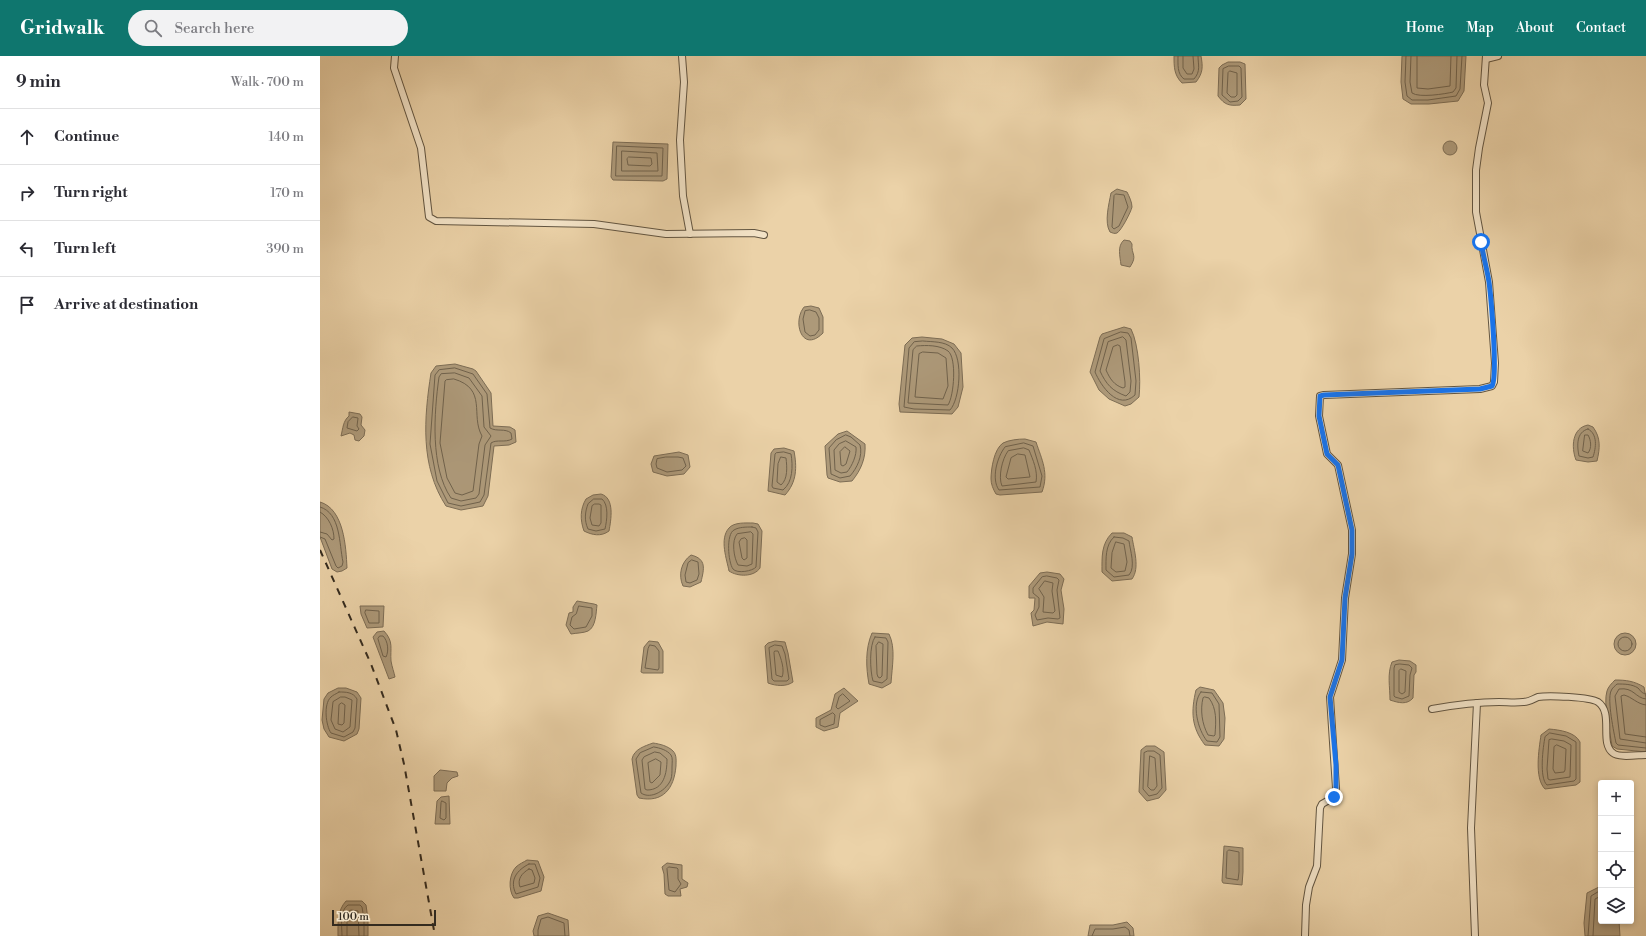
<!DOCTYPE html>
<meta charset="utf-8">
<style>
body{margin:0;font-family:"Libre Bodoni",serif;background:#f2f2f3;color:#2b2b33}
.controls{position:absolute;right:12px;bottom:12px;display:grid;overflow:hidden;border-radius:4px;box-shadow:0 2px 6px #0003}
.controls button{width:36px;height:36px;display:grid;place-items:center;padding:0;border:0;border-bottom:1px solid #e1e1e2;background:#fff;color:#2b2b33;font:20px sans-serif}
.scale{position:absolute;left:12px;bottom:10px;width:104px;box-sizing:border-box;padding-left:4px;border:2px solid #342b1f;border-top:0;font-size:11px;line-height:14px;white-space:nowrap;color:#342b1f;-webkit-text-stroke:3px #f2e2c6;paint-order:stroke}
.stop{position:absolute;width:12px;height:12px;margin:-9px;border:3px solid #1a73e8;border-radius:50%;background:#fff}
.stop.end{background:#1a73e8;border-color:#fff;box-shadow:0 1px 4px #0008}
.list{margin:0;padding:0;list-style:none}
h2{display:flex;justify-content:space-between;align-items:center;height:52px;margin:0;padding:0 16px;font-size:17px}
h2 small{font-size:13px;font-weight:400;color:#7c7c81}
.list li{display:grid;grid-template-columns:26px 1fr auto;gap:12px;align-items:center;box-sizing:border-box;height:56px;padding:0 16px;border-top:1px solid #e1e1e2}
.list b{display:block;font-size:15px;white-space:nowrap}
.list em{font-size:13px;font-style:normal;color:#7c7c81}
.icon{flex:none;width:22px;height:22px;fill:none;stroke:currentColor;stroke-width:2;stroke-linecap:round;stroke-linejoin:round}
.map{position:relative;flex:none;width:1326px;height:880px;overflow:hidden}
header{display:flex;align-items:center;gap:24px;box-sizing:border-box;height:56px;padding:0 20px;background:#0f766e;color:#fff}
header strong{font-size:19px}
nav{display:flex;gap:22px;margin-inline-start:auto;font-size:14px}
.search{width:280px;height:36px;background:#f2f2f3;display:flex;align-items:center;gap:10px;box-sizing:border-box;padding:0 14px;border-radius:22px;color:#7c7c81;font-size:15px}
main{display:flex}
aside{flex:1;background:#fff}
.map>svg:first-child{display:block}
.water{fill:#ad9979;stroke:#7d6d55}
.lines{fill:none;stroke-linecap:round;stroke-linejoin:round}
.shore{stroke:#70624c;stroke-width:1}
.street-casing{stroke:#625541;stroke-width:8}
.street{stroke:#f2e2c6;stroke-width:6}
.rail{stroke:#342b1f;stroke-width:2;stroke-dasharray:7 7;stroke-linecap:butt}
.route{stroke:#1a73e8;stroke-width:5}
</style>
<header>
<strong>Gridwalk</strong>
<div class="search"><svg class="icon" aria-label="search" viewBox="0 0 24 24"><circle cx="10" cy="10" r="6"/><path d="M15 15l6 6"/></svg>Search here</div>
<nav><a>Home</a><a>Map</a><a>About</a><a>Contact</a></nav>
</header>
<main>
<aside>
<h2>9 min<small>Walk · 700 m</small></h2>
<ul class="list">
<li><svg class="icon" aria-label="ahead" viewBox="0 0 24 24"><path d="M12 20V5M6 11l6-6 6 6"/></svg><div><b>Continue</b></div><em>140 m</em></li>
<li><svg class="icon" aria-label="right" viewBox="0 0 24 24"><path d="M7 20v-9h11M14 6l5 5-5 5"/></svg><div><b>Turn right</b></div><em>170 m</em></li>
<li><svg class="icon" aria-label="left" viewBox="0 0 24 24"><path d="M17 20v-9H6M10 6l-5 5 5 5"/></svg><div><b>Turn left</b></div><em>390 m</em></li>
<li><svg class="icon" aria-label="arrive" viewBox="0 0 24 24"><path d="M6 21V4h12l-3 4 3 4H6"/></svg><div><b>Arrive at destination</b></div></li>
</ul>
</aside>
<div class="map">
<svg width="1326" height="880" viewBox="0 0 1326 880">
<rect width="100%" height="100%" fill="#ebd2a8"/>
<filter id="stains"><feTurbulence type="fractalNoise" baseFrequency=".005" numOctaves="4"/><feColorMatrix values="0 0 0 0 .2 0 0 0 0 .09 0 0 0 0 .02 0 0 0 .5 -.17"/></filter>
<radialGradient id="worn" r=".72"><stop offset=".6" stop-color="#630" stop-opacity="0"/><stop offset="1" stop-color="#630" stop-opacity=".3"/></radialGradient>
<g class="water">
<path d="M854 0H881C883 11 883 17 876 26L862 27C854 19 854 11 854 0Z"/>
<polygon points="1082,0 1146,0 1144,35 1138,45 1109,48 1091,48 1083,43 1081,26"/>
<path d="M908 6H920L925 8 926 43 920 49C909 50 905 49 898 40L899 12 902 9Z"/>
<circle cx="1130" cy="92" r="7"/>
<polygon points="293,86 348,88 347,123 343,125 293,124 291,121"/>
<path d="M797 133 807 136C809 140 812 146 812 151 811 156 801 175 797 177 794 178 793 177 790 176 784 166 789 148 791 137Z"/>
<path d="M804 184 810 185 812 188C811 199 818 199 810 211L801 209C800 200 797 190 804 184Z"/>
<path d="M491 250 499 252 503 261V277C482 298 472 266 484 251Z"/>
<path d="M804 271 811 273C819 289 821 324 819 341L811 348 805 350 789 343 779 334 770 316 780 281 782 278Z"/>
<polygon points="602,281 622,283 634,288 641,297 643,331 638,351 632,358 580,356 579,348 585,289 592,282"/>
<path d="M135 308 153 313 156 315 171 337 173 370 190 371 195 374 196 386 189 389 174 390 168 440 163 450 141 454 126 450C100 410 104 362 111 317L116 310Z"/>
<path d="M29 356 40 358 42 361 41 369 45 374 44 380 39 385 35 384 34 379 30 377 21 380C23 372 23 365 29 360Z"/>
<path d="M1268 369 1273 371C1281 382 1280 392 1277 405L1268 406 1256 404C1251 391 1252 372 1268 369Z"/>
<path d="M527 375 545 388C546 402 541 414 532 425L520 426 508 422 507 419 505 390 518 378Z"/>
<path d="M705 383 716 386C722 404 729 417 722 436L680 439 676 438C673 433 671 428 671 423 671 413 674 393 683 387 689 384 698 383 705 383Z"/>
<path d="M464 392 474 395C477 411 477 426 465 439L448 435 451 397 454 393Z"/>
<polygon points="359,396 368,399 370,411 364,418 347,420 333,416 331,408 334,400"/>
<path d="M281 438C295 442 291 464 289 475 281 481 272 479 264 475 260 464 260 453 266 443L273 439Z"/>
<path d="M0 446C24 453 26 491 27 512L22 515 17 516 12 513 0 481Z"/>
<path d="M433 467 438 468 442 475 440 512C434 521 418 521 409 515 407 504 399 483 409 472 414 466 426 467 433 467Z"/>
<path d="M792 477H804L812 481C814 494 820 512 812 523L792 525 782 516C782 501 781 488 792 477Z"/>
<path d="M371 499C387 503 384 513 381 526L370 531 363 530C358 519 361 506 371 499Z"/>
<polygon points="727,516 740,518 744,523 741,534 744,553 743,568 727,566 713,570 711,557 714,554 715,542 709,542 709,530 720,517"/>
<path d="M257 545 274 548 277 549C276 557 276 571 268 575 264 577 256 577 251 578L246 569 249 557 253 556V551Z"/>
<polygon points="40,550 64,550 63,571 47,572 41,558"/>
<path d="M64 575C74 586 70 592 71 605 72 611 74 616 75 621L69 623 53 581 57 576Z"/>
<circle cx="1305" cy="588" r="11"/>
<path d="M552 577 569 578C576 592 572 611 571 627L562 632 549 628C546 612 545 593 552 577Z"/>
<polygon points="329,585 338,586 343,595 343,617 323,617 321,616 324,591"/>
<path d="M455 585 465 586 468 597 473 626C466 631 456 630 448 627L445 590 448 587Z"/>
<path d="M1079 604 1090 605 1096 609V616L1094 619 1093 642C1087 649 1079 647 1070 644 1070 631 1067 618 1072 606Z"/>
<path d="M1295 624C1306 624 1314 625 1324 631L1326 642V696L1297 693 1292 690C1290 676 1283 647 1287 635 1288 631 1292 627 1295 624Z"/>
<path d="M880 631 894 634 903 647 905 662 904 683 899 690 885 689C871 671 871 655 876 634Z"/>
<polygon points="18,632 26,632 37,636 41,642 39,673 37,678 24,685 9,681 4,673 2,664 4,643 8,637"/>
<polygon points="524,632 538,645 520,657 518,671 504,675 496,671 496,662 511,654 515,638"/>
<path d="M1229 673C1240 674 1255 676 1260 686V726L1256 729 1225 733C1214 722 1219 693 1221 679Z"/>
<path d="M333 687C340 688 348 690 353 695 357 699 356 705 356 710 354 733 343 747 319 742L317 739 312 703C314 693 325 690 333 687Z"/>
<polygon points="826,690 835,690 844,696 846,734 839,742 827,745 819,736 821,694"/>
<polygon points="120,714 137,716 138,720 132,722 127,727 126,735 114,735 114,720"/>
<polygon points="129,740 130,768 115,768 117,745 121,741"/>
<polygon points="904,790 923,792 923,816 922,829 903,827 902,825"/>
<path d="M207 804 218 805 224 821 221 835 198 842H194C188 834 189 818 196 811 199 808 204 806 207 804Z"/>
<polygon points="347,807 362,809 362,823 368,827 367,831 360,833 361,840 348,840 345,838 344,818 342,811"/>
<polygon points="1281,830 1281,865 1299,865 1300,880 1265,880 1264,867 1267,837"/>
<path d="M26 845H42L46 849 48 863V880H18C18 867 17 855 26 845Z"/>
<polygon points="228,857 248,864 249,880 214,880 213,875 218,860"/>
<polygon points="807,866 813,872 814,880 768,880 770,869 793,869"/>
</g>
<g class="lines">
<g class="shore">
<path d="M858 0C858 8 857 18 864 23H874C881 15 878 9 878 0"/>
<polyline points="863,0 863,12 867,18 872,18 874,13 873,0"/>
<polyline points="1086,0 1085,26 1087,40 1092,44 1108,44 1136,40 1140,33 1142,0"/>
<path d="M1091 0 1090 26 1092 37C1099 42 1125 38 1133 36L1136 32 1137 0"/>
<polyline points="1097,0 1097,32 1108,33 1130,30 1131,0"/>
<polygon points="909,10 919,10 921,12 922,41 918,45 910,46 902,39 903,13"/>
<polygon points="910,15 917,17 917,39 915,41 911,41 907,37 908,17"/>
<polygon points="297,90 343,92 342,120 296,120"/>
<polygon points="302,95 337,97 338,115 302,115"/>
<polygon points="309,101 331,102 332,108 330,110 308,109 307,103"/>
<polygon points="796,138 804,139 808,151 799,170 794,173 792,171 794,140"/>
<polygon points="490,254 496,256 499,262 499,274 495,279 490,280 485,276 483,263 485,255"/>
<path d="M801 276 808 277 811 282 816 325 815 339C798 355 781 330 775 316L784 283Z"/>
<path d="M803 281 806 284 811 325 810 336 806 340C792 335 786 328 780 315L788 286Z"/>
<path d="M603 285C612 286 625 285 632 292 643 303 640 343 630 354L594 353 584 351 589 292 594 286Z"/>
<path d="M798 289 800 290 805 326V331L803 332C794 329 790 323 786 314L793 291Z"/>
<path d="M597 290C606 289 620 289 628 295 637 302 634 340 628 349L588 347 593 294Z"/>
<polygon points="603,296 618,297 626,302 628,330 623,343 595,341 599,298"/>
<path d="M135 312 153 318 167 338 170 372C177 376 185 372 191 377L192 383C185 387 177 383 171 387L164 439 160 446 141 450 128 447 117 425 110 388 115 319 119 314Z"/>
<path d="M135 317 149 322 162 340 164 371 171 380 165 389 159 438 156 442 141 445 131 442C110 411 114 357 119 321L121 318Z"/>
<path d="M134 323C168 333 150 359 162 380L159 388 153 435 142 439 135 437 127 422 120 387 125 325 126 324Z"/>
<polygon points="33,361 38,362 37,370 39,373 37,375 27,372 28,366"/>
<path d="M1268 373C1278 378 1276 392 1273 401L1268 402 1259 400C1257 390 1256 376 1268 373Z"/>
<path d="M526 379 531 381 540 389C543 400 537 412 530 420L520 422 511 418 509 392 516 384Z"/>
<path d="M1265 379H1268C1271 384 1272 392 1268 397L1263 395Z"/>
<path d="M526 385 536 391C537 399 532 410 527 416L521 417 515 414 514 394 519 388Z"/>
<path d="M704 387 713 390 722 420 720 431 679 434C671 423 677 401 685 391Z"/>
<polygon points="525,391 530,395 526,408 523,410 521,409 520,396"/>
<path d="M704 392 709 394C713 404 718 415 716 426L682 430C678 421 682 403 688 395Z"/>
<path d="M464 396 471 398C473 410 473 426 463 434L453 432 452 430 455 398 456 397Z"/>
<polygon points="698,398 705,399 710,421 688,423 686,421 691,402"/>
<polygon points="346,401 358,401 363,402 366,410 362,414 347,416 337,412 336,408 337,403"/>
<path d="M461 401 466 402C467 411 468 423 461 429L457 426 458 408Z"/>
<path d="M274 443H282C289 449 287 464 285 473L276 475 268 473C264 464 265 456 268 448Z"/>
<polygon points="275,448 279,448 281,449 281,467 279,470 272,469 270,462 272,450"/>
<path d="M0 451C21 457 19 488 23 506L22 510 18 512 16 510 5 483 0 481"/>
<path d="M0 456C9 461 14 473 14 483L12 484 7 478 0 476"/>
<path d="M432 471 436 472 438 476 436 511C433 515 417 518 413 513 408 506 406 478 414 474 419 471 426 471 432 471Z"/>
<path d="M431 476 433 478 432 508 427 510 418 509C414 502 411 485 417 478Z"/>
<path d="M794 481 803 482 809 485C810 494 816 511 809 519L794 521 786 514C786 503 785 489 794 481Z"/>
<polygon points="425,482 427,484 427,502 424,504 422,502 419,486 421,483"/>
<polygon points="796,486 804,488 807,506 805,515 796,516 791,512 792,497"/>
<polygon points="372,504 378,506 379,518 377,524 370,527 366,526 365,519 368,507"/>
<polygon points="727,520 737,522 739,524 737,534 740,562 738,563 728,562 717,564 715,559 719,551 719,542 713,537 713,532 722,521"/>
<polygon points="725,525 733,527 732,535 735,555 733,557 723,556 724,541 719,533"/>
<polygon points="259,550 272,552 272,560 266,571 254,573 250,569 252,561 256,558"/>
<polygon points="46,554 59,555 59,567 49,567 45,557"/>
<path d="M60 580H63C68 585 69 595 66 601L63 600 58 583Z"/>
<circle cx="1305" cy="588" r="7"/>
<path d="M555 581 566 582 568 586 567 623 562 627 553 625C550 615 549 589 555 581Z"/>
<polygon points="559,586 563,588 562,620 560,622 558,621 557,618 556,590"/>
<polygon points="330,589 335,590 339,595 339,612 338,614 325,612 328,593"/>
<polygon points="455,589 462,590 465,598 469,623 467,625 454,625 452,623 449,592"/>
<path d="M455 595H458C461 602 465 614 462 621L456 619 454 597Z"/>
<polygon points="1080,608 1089,609 1092,612 1090,619 1089,640 1082,643 1075,641 1074,640 1074,612 1075,609"/>
<polygon points="1081,613 1086,615 1085,636 1082,638 1079,636 1079,615"/>
<path d="M19 636C26 636 33 636 37 643L35 672 33 676 24 681 11 677C6 670 3 648 11 641 13 639 16 638 19 636Z"/>
<path d="M881 636 892 637 899 648 900 681 897 686 887 685C878 674 871 648 881 636Z"/>
<polygon points="523,638 530,645 518,653 516,651 519,641"/>
<path d="M1326 638C1321 637 1321 635 1318 632 1312 628 1304 628 1297 628 1295 630 1292 632 1291 635 1287 644 1294 677 1296 687L1298 689 1326 692"/>
<polygon points="21,641 25,641 32,644 30,671 23,676 15,673 11,664 13,646"/>
<path d="M885 641 889 642C897 653 896 665 895 679L894 680 888 679C882 668 880 654 883 642Z"/>
<path d="M1326 643C1315 642 1314 631 1299 633L1295 640 1300 683 1326 687"/>
<polygon points="22,647 25,649 24,667 22,669 18,668 19,649"/>
<path d="M1326 649C1317 648 1312 641 1304 639L1301 640 1305 678 1326 681"/>
<polygon points="513,657 515,659 514,668 505,671 500,669 500,664"/>
<path d="M1230 677 1246 680 1256 686V723L1254 725 1227 729C1219 722 1223 691 1225 681Z"/>
<polygon points="1232,683 1244,685 1251,689 1250,721 1230,724 1228,723 1227,713 1229,684"/>
<polygon points="1237,689 1246,693 1245,714 1244,716 1235,717 1233,713 1234,691"/>
<path d="M334 691C340 692 347 694 351 699 353 702 352 707 352 711 352 715 352 720 351 723 347 734 331 744 321 737L316 703 320 697Z"/>
<polygon points="828,695 834,695 840,699 842,732 837,738 829,740 823,733 824,701 824,697"/>
<path d="M335 696 340 697 347 703C347 717 344 734 327 734L325 733 322 704 324 701Z"/>
<polygon points="830,700 835,702 837,730 834,734 831,734 828,731"/>
<polygon points="336,703 341,706 340,719 332,727 330,726 328,707"/>
<polygon points="122,745 126,747 126,762 124,764 120,762 121,747"/>
<polygon points="909,794 919,796 919,816 918,824 906,822 907,796"/>
<path d="M209 808H215L220 822 218 831 196 838C189 824 197 814 209 808Z"/>
<polygon points="349,811 357,812 358,813 358,823 361,828 355,836 349,834 347,813"/>
<path d="M209 813 212 814 215 822 214 827 200 831C197 823 202 817 209 813Z"/>
<path d="M22 880C22 870 19 855 28 849H40L42 851 44 863V880"/>
<polyline points="27,880 27,862 29,855 31,854 38,855 39,880"/>
<polyline points="218,880 218,874 221,863 228,861 244,867 245,880"/>
<polyline points="772,880 775,873 793,873 805,871 809,874 810,880"/>
<polyline points="1268,880 1271,840 1281,834"/>
<polyline points="1273,880 1275,843 1281,840"/>
</g>
<defs>
<g id="street">
<polyline points="75,0 74,12 101,92 109,161 116,165 274,168 346,178 434,177 444,179"/>
<polyline points="362,0 364,26 360,84 363,140 370,178"/>
<polyline points="1166,3 1178,0"/>
<path d="M1112 653C1134 649 1157 646 1179 646 1187 646 1195 647 1203 646 1209 646 1213 643 1218 641 1228 639 1270 641 1278 646 1294 657 1279 687 1293 697 1298 702 1318 699 1326 699"/>
<polyline points="985,880 986,849 989,831 997,810 1000,752 1002,748 1014,741 1016,732 1010,641 1022,604 1025,542 1032,498 1032,474 1018,409 1007,398 999,360 1000,340 1004,339 1160,333 1172,330 1174,326 1175,307 1169,226 1156,156 1156,114 1159,92 1168,47 1164,29 1166,0"/>
<polyline points="1155,880 1151,772 1157,647"/>
</g>
</defs>
<use href="#street" class="street-casing"/>
<use href="#street" class="street"/>
<polyline class="rail" points="0,494 51,608 76,674 84,708 115,880"/>
</g>
<g class="lines">
<path class="route" d="M1014 741 1016 732V709L1010 641 1022 604 1025 542 1032 498V474L1018 409 1007 398 999 360 1000 340 1004 339 1160 333 1172 330C1178 320 1171 241 1169 226 1167 213 1163 199 1161 186"/>
</g>
<rect width="100%" height="100%" filter="url(#stains)"/>
<rect width="100%" height="100%" fill="url(#worn)"/>
</svg>
<div class="controls">
<button>+</button>
<button>−</button>
<button><svg class="icon" aria-label="locate" viewBox="0 0 24 24"><circle cx="12" cy="12" r="6"/><path d="M12 2v4M12 18v4M2 12h4M18 12h4"/></svg></button>
<button><svg class="icon" aria-label="layers" viewBox="0 0 24 24"><path d="M12 4l9 5-9 5-9-5zM3 14l9 5 9-5"/></svg></button>
</div>
<div class="scale">100 m</div>
<div class="stop" style="left:1161px;top:186px"></div>
<div class="stop end" style="left:1014px;top:741px"></div>
</div>
</main>
